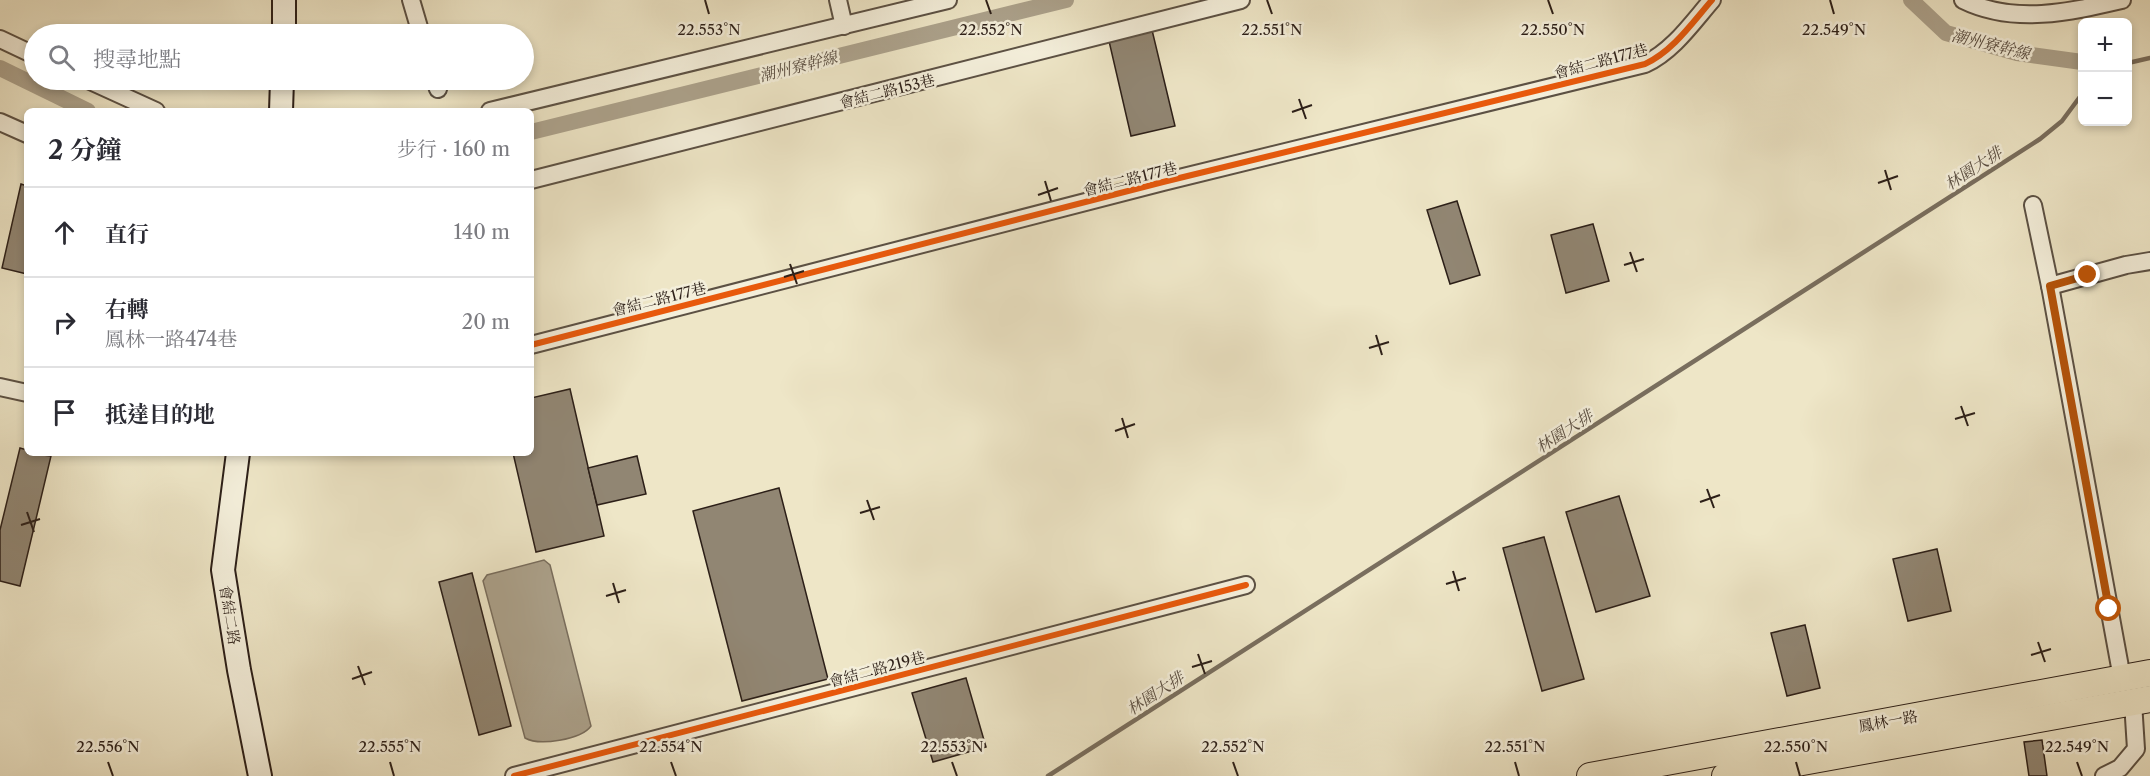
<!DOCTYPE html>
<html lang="zh-TW">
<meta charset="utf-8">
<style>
body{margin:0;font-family:"Libre Caslon Text","Noto Serif TC",serif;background:#f2f2f3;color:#2b2b33}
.controls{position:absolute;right:18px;top:18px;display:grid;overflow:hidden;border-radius:9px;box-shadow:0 3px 9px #0003}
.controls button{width:54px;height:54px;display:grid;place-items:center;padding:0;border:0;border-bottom:2px solid #e1e1e2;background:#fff;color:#2b2b33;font:30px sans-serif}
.stop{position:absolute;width:18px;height:18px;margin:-14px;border:4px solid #b45309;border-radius:50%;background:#fff}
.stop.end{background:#b45309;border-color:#fff;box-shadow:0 2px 6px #0008}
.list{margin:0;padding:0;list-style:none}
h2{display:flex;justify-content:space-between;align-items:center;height:78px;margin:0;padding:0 24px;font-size:26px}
h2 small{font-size:20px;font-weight:400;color:#7c7c81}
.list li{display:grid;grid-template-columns:39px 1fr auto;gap:18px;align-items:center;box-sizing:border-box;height:90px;padding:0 24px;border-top:2px solid #e1e1e2}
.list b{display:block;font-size:22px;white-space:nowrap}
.list p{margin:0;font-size:20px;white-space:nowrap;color:#7c7c81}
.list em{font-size:20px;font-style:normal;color:#7c7c81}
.icon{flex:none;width:33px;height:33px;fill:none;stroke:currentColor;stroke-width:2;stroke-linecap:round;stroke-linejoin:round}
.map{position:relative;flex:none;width:2150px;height:776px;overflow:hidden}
.search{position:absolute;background:#fff;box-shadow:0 3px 9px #0003;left:24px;top:24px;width:510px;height:66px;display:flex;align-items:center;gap:15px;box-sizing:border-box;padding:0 21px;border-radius:33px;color:#7c7c81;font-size:22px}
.panel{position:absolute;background:#fff;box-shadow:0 3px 9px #0003;left:24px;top:108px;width:510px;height:348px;border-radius:9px}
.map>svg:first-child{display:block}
.water{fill:#aca28c;stroke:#796e5e;stroke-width:1.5}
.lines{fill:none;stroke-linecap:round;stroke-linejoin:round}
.stream{stroke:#796e5e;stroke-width:4.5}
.canal{stroke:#aca28c;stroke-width:16}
.building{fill:#918673;stroke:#2c1f18;stroke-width:1.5}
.street-casing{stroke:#5c5144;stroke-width:20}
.secondary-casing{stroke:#2c1f18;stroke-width:26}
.primary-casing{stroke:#2c1f18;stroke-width:28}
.street{stroke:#f4efdb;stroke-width:16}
.secondary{stroke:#f4efdb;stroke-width:22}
.primary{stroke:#eee6c7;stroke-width:26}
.cycleway-casing{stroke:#f4efdb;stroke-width:10}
.cycleway{stroke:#e8590c;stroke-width:6}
.route{stroke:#b45309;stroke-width:8}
.ticks{fill:none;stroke:#2c1f18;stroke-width:2}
.labels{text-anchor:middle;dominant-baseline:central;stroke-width:5;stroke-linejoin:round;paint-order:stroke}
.street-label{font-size:15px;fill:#2c1f18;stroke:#f4efdb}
.water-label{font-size:16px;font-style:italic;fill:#594d41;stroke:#f4efdb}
.ticks-label{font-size:15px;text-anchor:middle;fill:#2c1f18;stroke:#f4efdb;stroke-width:5;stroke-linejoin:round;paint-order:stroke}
</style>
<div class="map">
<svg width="2150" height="776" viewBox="0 0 2150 776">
<rect width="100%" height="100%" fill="#eee6c7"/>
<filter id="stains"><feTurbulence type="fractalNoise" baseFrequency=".00333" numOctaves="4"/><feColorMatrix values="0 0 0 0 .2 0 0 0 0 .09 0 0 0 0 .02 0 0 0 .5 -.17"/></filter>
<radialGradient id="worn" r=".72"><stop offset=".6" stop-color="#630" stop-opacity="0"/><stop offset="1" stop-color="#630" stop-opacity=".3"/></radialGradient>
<path class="water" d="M544 560 550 565 591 726C581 740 539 746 525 738L483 581 487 575Z"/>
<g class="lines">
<g class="stream">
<polyline points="2128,63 2150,58"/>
<polyline points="1048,776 2040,139 2062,121 2082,94"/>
</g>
<g class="canal">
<polyline points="1911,0 1946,33 2017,53 2082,62"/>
<polyline points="0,68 88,111"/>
<polyline points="531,132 1066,0"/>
</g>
</g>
<g class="building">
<polygon points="1152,30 1175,126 1131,136 1109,41"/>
<polygon points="21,184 27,186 27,274 2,268"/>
<polygon points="1457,201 1480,275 1450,284 1427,210"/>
<polygon points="1593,224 1609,281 1566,293 1551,235"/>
<polygon points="570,389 604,536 536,552 513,453 531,453 531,398"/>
<polygon points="20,448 27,450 27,453 51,456 20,586 0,581 0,530"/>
<polygon points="637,456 646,494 597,505 588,468"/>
<polygon points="779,488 828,679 742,701 693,511"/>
<polygon points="1619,496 1650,596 1596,612 1566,512"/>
<polygon points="1544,537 1584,679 1542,691 1503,548"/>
<polygon points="1937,549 1951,611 1908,621 1893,559"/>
<polygon points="472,573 511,726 479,735 439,582"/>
<polygon points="1805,625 1820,688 1787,696 1771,633"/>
<polygon points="966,678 986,747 933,762 912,693"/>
<polygon points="2042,740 2047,776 2029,776 2024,742"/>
</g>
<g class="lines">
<defs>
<g id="street">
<polyline points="411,0 421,34"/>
<polyline points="838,0 844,26"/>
<path d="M1963 0C2014 25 2070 12 2122 0"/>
<polyline points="0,39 34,55"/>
<polyline points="88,80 156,111"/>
<polyline points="435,80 438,89"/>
<polyline points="490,111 948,0"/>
<polyline points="0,122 27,134"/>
<polyline points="531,180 1241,0"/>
<polyline points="2033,205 2050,286 2122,678"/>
<polyline points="2050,286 2126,265 2150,261"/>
<path d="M531 345 1163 182 1645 64C1673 51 1692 23 1712 0"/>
<polyline points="0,387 27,393"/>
<polyline points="514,776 1246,585"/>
<polyline points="2104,776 2120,768 2136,749 2133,702"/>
</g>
<g id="secondary">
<polyline points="284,34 284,0"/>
<polyline points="281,111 282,80"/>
<polyline points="238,453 223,570 239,670 260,776"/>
</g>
<g id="primary">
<polyline points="1590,776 2150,673"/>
<polyline points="1725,776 2150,699"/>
</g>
</defs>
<use href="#street" class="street-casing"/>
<use href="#secondary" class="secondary-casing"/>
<use href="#primary" class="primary-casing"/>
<use href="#street" class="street"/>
<use href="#secondary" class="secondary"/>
<use href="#primary" class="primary"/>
<defs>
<g id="cycleway">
<path d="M531 345 1163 182 1645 64C1673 51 1692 23 1712 0"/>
<polyline points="514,776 1246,585"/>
</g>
</defs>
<use href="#cycleway" class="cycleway-casing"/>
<use href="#cycleway" class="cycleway"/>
</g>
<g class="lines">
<polyline class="route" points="2088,275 2050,286 2109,609"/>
</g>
<path class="ticks" d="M705 0 709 14M986 0 991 14M1267 0 1272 14M1548 0 1553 14M1830 0 1834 14M1299 99 1306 119M1292 112 1312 105M1885 170 1891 190M1045 181 1051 201M1878 183 1898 176M1038 195 1058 188M1630 252 1637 272M790 264 797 284M1624 265 1644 259M784 277 804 271M1376 335 1382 355M1369 348 1389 342M1961 406 1968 426M1122 418 1128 438M1955 419 1975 413M1115 431 1135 424M1707 489 1714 508M867 500 874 520M1700 502 1720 495M27 512 34 532M860 513 880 507M21 525 40 519M1453 571 1459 591M613 583 619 603M1446 584 1466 578M606 596 626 590M2038 642 2045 662M1198 654 1205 674M2031 655 2051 649M358 666 365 685M1192 667 1212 661M352 679 372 672M108 762 113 776M390 762 394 776M671 762 676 776M952 762 957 776M1233 762 1238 776M1515 762 1519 776M1796 762 1800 776M2077 762 2082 776"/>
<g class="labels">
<g class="street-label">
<text transform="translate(1601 61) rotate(-15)">會結二路177巷</text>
<text transform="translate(887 91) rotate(-14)">會結二路153巷</text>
<text transform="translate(1130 179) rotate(-14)">會結二路177巷</text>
<text transform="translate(659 299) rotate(-14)">會結二路177巷</text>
<text transform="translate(230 615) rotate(81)">會結二路</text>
<text transform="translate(877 669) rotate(-15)">會結二路219巷</text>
<text transform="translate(1888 721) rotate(-10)">鳳林一路</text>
</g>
<g class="water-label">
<text transform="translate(1991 44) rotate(14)">潮州寮幹線</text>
<text transform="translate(798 66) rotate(-14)">潮州寮幹線</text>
<text transform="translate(1973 168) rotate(-33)">林園大排</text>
<text transform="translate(1564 431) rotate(-33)">林園大排</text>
<text transform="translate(1155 693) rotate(-33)">林園大排</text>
</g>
</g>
<g class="ticks-label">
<text x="709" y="35">22.553°N</text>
<text x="991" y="35">22.552°N</text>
<text x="1272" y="35">22.551°N</text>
<text x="1553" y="35">22.550°N</text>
<text x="1834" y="35">22.549°N</text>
<text x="108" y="752">22.556°N</text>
<text x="390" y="752">22.555°N</text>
<text x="671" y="752">22.554°N</text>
<text x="952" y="752">22.553°N</text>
<text x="1233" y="752">22.552°N</text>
<text x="1515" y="752">22.551°N</text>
<text x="1796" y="752">22.550°N</text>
<text x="2077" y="752">22.549°N</text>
</g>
<rect width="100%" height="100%" filter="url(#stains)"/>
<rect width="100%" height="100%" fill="url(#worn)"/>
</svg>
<div class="controls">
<button>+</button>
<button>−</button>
</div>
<div class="stop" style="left:2109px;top:609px"></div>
<div class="stop end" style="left:2088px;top:275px"></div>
<div class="search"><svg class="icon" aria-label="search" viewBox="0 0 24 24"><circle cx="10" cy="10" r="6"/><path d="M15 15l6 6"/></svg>搜尋地點</div>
<section class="panel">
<h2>2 分鐘<small>步行 · 160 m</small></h2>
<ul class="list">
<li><svg class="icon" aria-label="ahead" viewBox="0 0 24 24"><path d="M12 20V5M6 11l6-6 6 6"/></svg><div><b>直行</b></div><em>140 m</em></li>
<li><svg class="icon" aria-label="right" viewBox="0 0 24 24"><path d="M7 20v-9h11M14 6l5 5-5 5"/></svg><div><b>右轉</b><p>鳳林一路474巷</p></div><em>20 m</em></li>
<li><svg class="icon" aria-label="arrive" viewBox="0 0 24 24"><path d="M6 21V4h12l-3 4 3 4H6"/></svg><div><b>抵達目的地</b></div></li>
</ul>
</section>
</div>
